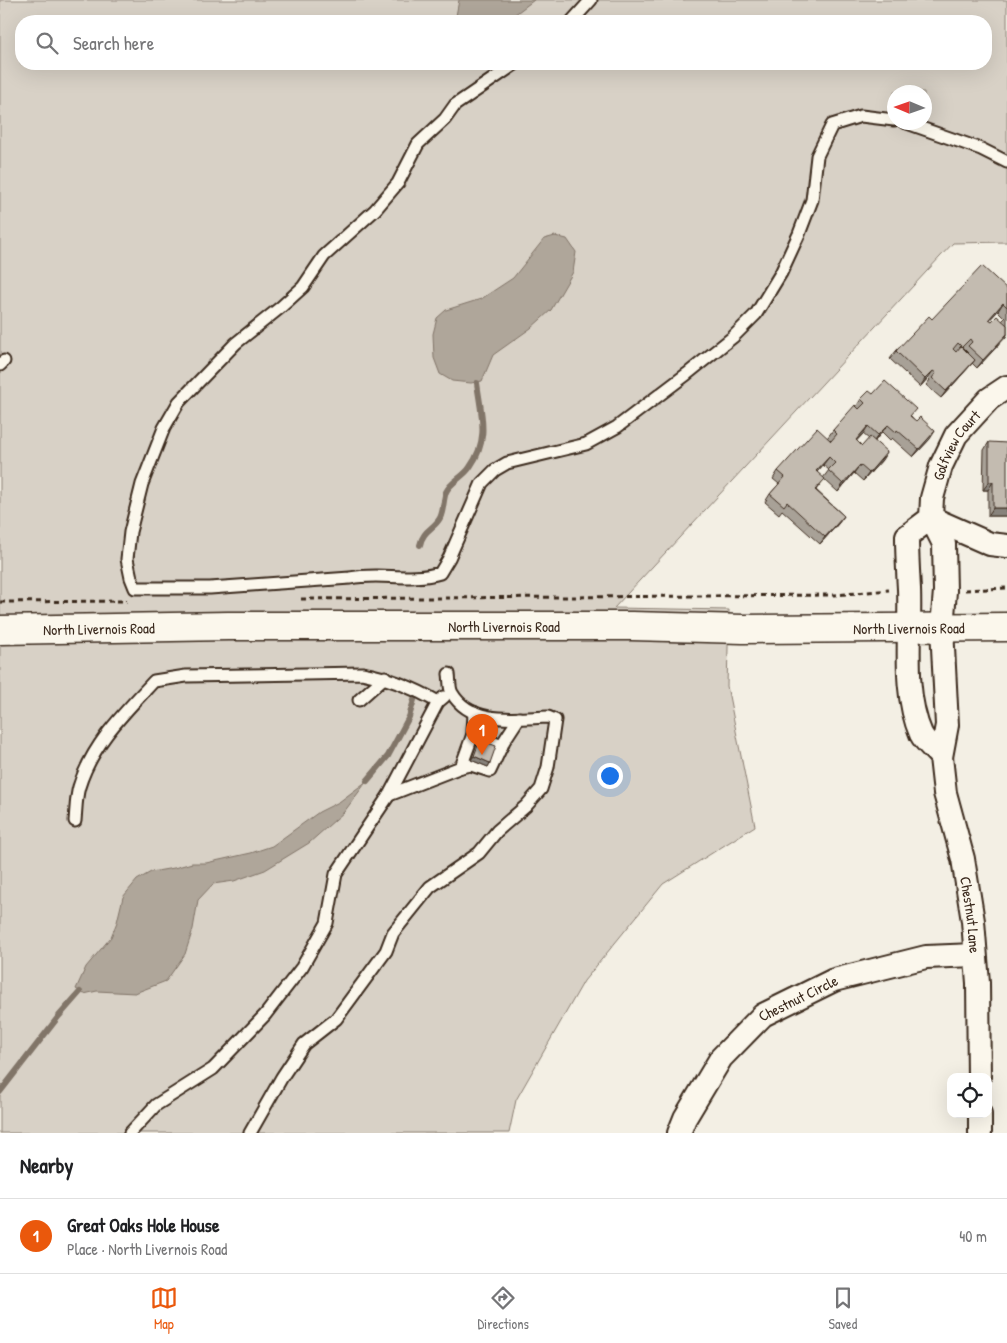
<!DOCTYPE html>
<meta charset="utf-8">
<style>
body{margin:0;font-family:"Patrick Hand",sans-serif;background:#f2f2f2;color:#202124}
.controls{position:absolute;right:15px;bottom:15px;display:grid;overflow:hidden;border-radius:10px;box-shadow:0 5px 20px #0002}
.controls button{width:45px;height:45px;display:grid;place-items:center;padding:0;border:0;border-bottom:1px solid #e0e0e0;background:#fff;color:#202124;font:25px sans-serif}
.compass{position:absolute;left:887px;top:85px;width:45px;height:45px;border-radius:50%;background:#fff;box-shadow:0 5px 20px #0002;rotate:272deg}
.you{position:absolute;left:609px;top:775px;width:18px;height:18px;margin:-12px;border:4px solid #fff;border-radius:50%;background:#1a73e8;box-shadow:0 0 0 8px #1a73e833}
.badge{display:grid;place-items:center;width:32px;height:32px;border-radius:50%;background:#ea580c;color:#fff;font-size:16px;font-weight:700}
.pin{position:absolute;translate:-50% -41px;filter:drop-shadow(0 1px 2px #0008)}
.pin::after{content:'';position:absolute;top:26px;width:18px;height:15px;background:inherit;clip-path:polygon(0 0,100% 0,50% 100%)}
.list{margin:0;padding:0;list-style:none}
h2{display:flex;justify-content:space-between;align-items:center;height:65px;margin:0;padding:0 20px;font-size:21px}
h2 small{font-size:16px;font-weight:400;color:#757577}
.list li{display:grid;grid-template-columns:32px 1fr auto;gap:15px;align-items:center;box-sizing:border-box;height:75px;padding:0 20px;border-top:1px solid #e0e0e0}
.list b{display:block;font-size:19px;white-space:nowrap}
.list p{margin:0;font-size:16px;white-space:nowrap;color:#757577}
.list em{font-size:16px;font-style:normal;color:#757577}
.icon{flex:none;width:28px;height:28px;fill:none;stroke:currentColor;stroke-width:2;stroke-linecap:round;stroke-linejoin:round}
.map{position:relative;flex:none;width:1007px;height:1133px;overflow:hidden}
.search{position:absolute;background:#fff;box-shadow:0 5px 20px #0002;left:15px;right:15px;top:15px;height:55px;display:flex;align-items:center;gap:12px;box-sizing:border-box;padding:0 18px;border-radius:20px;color:#757577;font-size:19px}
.sheet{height:140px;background:#fff}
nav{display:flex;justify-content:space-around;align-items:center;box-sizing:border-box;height:70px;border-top:1px solid #e0e0e0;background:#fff;font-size:14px;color:#757577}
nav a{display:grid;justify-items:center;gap:2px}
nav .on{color:#ea580c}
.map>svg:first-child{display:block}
.green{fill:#d8d1c6;stroke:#8a7e72;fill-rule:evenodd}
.water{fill:#afa69a;stroke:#817468}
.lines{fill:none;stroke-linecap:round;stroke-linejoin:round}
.stream{stroke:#817468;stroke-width:6}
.lane-casing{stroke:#3b2a1e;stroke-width:15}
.street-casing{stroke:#3b2a1e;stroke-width:26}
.secondary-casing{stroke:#3b2a1e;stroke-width:31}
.path{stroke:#3b2a1e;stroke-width:3;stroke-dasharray:5 4;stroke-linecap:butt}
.lane{stroke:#fbf7ec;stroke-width:11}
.street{stroke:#fbf7ec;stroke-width:22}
.secondary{stroke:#fbf7ec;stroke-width:28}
.wall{fill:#a8a197;stroke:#3b2a1e;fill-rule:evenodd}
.shaded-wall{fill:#88837b;stroke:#3b2a1e}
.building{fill:#c3bbb0;stroke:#3b2a1e}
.labels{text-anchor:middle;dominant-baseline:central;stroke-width:4.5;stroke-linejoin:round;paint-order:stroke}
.street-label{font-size:15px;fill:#3b2a1e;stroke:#fbf7ec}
</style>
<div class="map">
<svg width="1007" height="1133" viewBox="0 0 1007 1133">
<rect width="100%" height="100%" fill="#f3efe4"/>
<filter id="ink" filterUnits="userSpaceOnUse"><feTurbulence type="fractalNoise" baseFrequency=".02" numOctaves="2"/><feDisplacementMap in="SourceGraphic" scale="10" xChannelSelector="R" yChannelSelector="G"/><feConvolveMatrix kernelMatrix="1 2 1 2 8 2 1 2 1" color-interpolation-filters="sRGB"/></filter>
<g filter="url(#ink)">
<path class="green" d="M0 0H1007V242L953 243 614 608 729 610 727 686 755 826 663 884 584 981 516 1100 509 1133H0ZM21 21H986V64H21ZM894 92H924V122H894Z"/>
<g class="water">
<polygon points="459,0 534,0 514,15 511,21 459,21 456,16"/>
<polygon points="555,236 567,239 576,252 573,272 551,310 531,328 493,355 482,381 471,383 452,381 440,374 434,358 433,334 437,318 446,310 481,299 513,278 544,239"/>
<polygon points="367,781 344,812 309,843 265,870 234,881 213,884 198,900 193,929 185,954 166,981 135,993 97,991 84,994 76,989 86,967 111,937 117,922 123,897 137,880 151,872 174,868 192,863 206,863 251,853 272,846 319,812 339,802"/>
</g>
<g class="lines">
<g class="stream">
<path d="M420 545C423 530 434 529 440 518 444 510 443 500 446 492 451 481 464 477 470 467 490 439 481 414 477 383"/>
<polyline points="367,781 388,756 409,717 414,700"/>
<polyline points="0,1092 59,1016 80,992"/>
</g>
<defs>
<g id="lane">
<polyline points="572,21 591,0"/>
<path d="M515 64 455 105 445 119 418 144 398 183 375 210 324 256 303 287 281 307 236 343 179 402 164 428 142 484 130 532 127 559 131 578 135 588H210L350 578C380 572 411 582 440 573L449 558 482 483 495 470 507 463 586 444 617 427 687 374 733 337 756 314 781 273 799 234 812 200 817 156 832 125 861 116 894 120"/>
<polyline points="904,122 981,149 1007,162"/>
<polyline points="0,365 4,361"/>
<polyline points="359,700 385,677"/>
<polyline points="473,734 502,746"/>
<polyline points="461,767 471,765 490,771 504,741 519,718"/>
<polyline points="389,795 461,767 473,734 474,712"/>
<path d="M75 821C76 810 76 797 79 787 92 744 125 712 154 681L186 676 362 673C390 678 414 688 438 702L444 697"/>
<polyline points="130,1133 156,1105 213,1069 265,1015 302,967 327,923 336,874 389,795 438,702"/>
<path d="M250 1133 282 1077 304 1044 336 1019 386 951 393 933 430 887 479 853 497 831 526 806 541 789 548 767 555 720 548 717C516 718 471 726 452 693 449 688 450 679 449 674"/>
</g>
<g id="street">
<path id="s1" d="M931 518 907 536C907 554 908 571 909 589 911 635 902 691 921 734 925 742 935 750 941 757L947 725 942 628 945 591 944 544 931 518 932 498 941 466 956 435 989 399 1007 387"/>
<polyline points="931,518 990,544 1007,546"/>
<path id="s2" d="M941 757 945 793 963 859 973 921 978 983 979 1077"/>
<polyline points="980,1114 980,1133"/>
<path id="s3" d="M679 1133 685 1118 721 1058 763 1015 834 980 926 957 975 955"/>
</g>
<g id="secondary">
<path id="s4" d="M0 630 228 626H632L743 629 1007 627"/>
</g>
</defs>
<use href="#lane" class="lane-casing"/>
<use href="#street" class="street-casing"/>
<use href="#secondary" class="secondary-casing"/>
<g class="path">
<polyline points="965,590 1007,588"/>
<polyline points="301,599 835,595 889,590"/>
<polyline points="0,602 127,601"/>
</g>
<use href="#lane" class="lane"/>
<use href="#street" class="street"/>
<use href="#secondary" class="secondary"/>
</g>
<g class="wall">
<path d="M1007 289V335L977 368 972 363 969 367 941 398 926 385 930 380 928 378 920 387 890 359 896 351 932 319ZM998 311 1005 318 1002 321H992L989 320Z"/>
<path d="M873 394 911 416 930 439 913 457 892 438 890 440 882 432 875 441 882 460 863 481 854 473 838 492 824 479 816 490 844 516 838 524 820 544 782 510 779 514 765 502 770 494 779 484 773 479 778 471 828 437 833 430 856 407 861 399ZM863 434 869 439 862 446 856 441ZM823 465 829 470 823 478 817 472Z"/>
<polygon points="989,442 1007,516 988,516 988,490 983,490 984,450"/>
<polygon points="480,740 490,763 488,767 471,760 477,744"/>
</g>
<g class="shaded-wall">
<polygon points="1003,303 998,311 983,327 989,319"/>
<polygon points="1007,334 1006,337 977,368 983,360"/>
<polygon points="975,360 969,367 941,398 946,391"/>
<polygon points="933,371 928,378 920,387 925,379"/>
<polygon points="888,425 882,432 873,443 878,435"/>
<polygon points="868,426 863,434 850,448 856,440"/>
<polygon points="935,431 930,439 913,457 919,449"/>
<polygon points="887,452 882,460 863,481 869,473"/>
<polygon points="829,457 823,465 811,479 816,471"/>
<polygon points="860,465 854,473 838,492 843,484"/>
<polygon points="989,482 993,482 988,490 983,490"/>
<polygon points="993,508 1007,508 1007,516 988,516"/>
<polygon points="844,516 838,524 820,544 825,537"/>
<polygon points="474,756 490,763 488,767 471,760"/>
</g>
<g class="building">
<polygon points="982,266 1007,289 1007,307 1003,303 989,319 992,321 997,316 1007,325 1007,334 983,360 968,346 972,342 970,339 962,347 958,343 953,349 956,352 961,346 975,360 946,391 932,378 936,373 933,371 925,379 896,351 929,316 932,319"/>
<polygon points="885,381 916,409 910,416 916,421 920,417 935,431 919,449 897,430 896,432 888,425 878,435 868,426 856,440 862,446 870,437 887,452 869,473 860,465 843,484 828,470 835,463 829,457 816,471 825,479 815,490 844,516 825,537 787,502 784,506 770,494 785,477 778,471 817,428 831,441 837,434 833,430 855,405 859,409 865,403 861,399 869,391 873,394"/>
<polygon points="989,442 1007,443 1007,508 993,508 993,482 989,482"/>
<polygon points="480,740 496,746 490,763 474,756"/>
</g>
</g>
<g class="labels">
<g class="street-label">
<text stroke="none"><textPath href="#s1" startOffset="582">Golfview Court</textPath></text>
<text stroke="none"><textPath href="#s4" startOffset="504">North Livernois Road</textPath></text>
<text stroke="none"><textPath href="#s4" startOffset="99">North Livernois Road</textPath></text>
<text stroke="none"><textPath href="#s4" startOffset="909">North Livernois Road</textPath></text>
<text stroke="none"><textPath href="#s2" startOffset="161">Chestnut Lane</textPath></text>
<text stroke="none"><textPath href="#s3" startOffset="185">Chestnut Circle</textPath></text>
</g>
</g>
</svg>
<div class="controls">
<button><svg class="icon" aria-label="locate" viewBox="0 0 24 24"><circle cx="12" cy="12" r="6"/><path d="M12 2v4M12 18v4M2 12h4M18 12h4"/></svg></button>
</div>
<svg class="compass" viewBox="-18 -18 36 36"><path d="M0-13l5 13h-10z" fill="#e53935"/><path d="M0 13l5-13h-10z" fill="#757577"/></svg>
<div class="you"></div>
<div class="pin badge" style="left:482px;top:755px">1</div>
<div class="search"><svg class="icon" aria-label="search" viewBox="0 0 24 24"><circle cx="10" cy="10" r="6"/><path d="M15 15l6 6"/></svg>Search here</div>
</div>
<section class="sheet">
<h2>Nearby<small></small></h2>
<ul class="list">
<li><span class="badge">1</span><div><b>Great Oaks Hole House</b><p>Place · North Livernois Road</p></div><em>40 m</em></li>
</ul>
</section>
<nav>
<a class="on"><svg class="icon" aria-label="map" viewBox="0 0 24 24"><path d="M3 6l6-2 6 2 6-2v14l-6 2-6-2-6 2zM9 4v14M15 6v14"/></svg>Map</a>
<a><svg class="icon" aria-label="directions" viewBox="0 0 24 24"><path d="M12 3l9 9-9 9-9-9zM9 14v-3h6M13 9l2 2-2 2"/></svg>Directions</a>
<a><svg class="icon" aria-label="saved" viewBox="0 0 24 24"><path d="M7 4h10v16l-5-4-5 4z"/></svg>Saved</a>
</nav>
